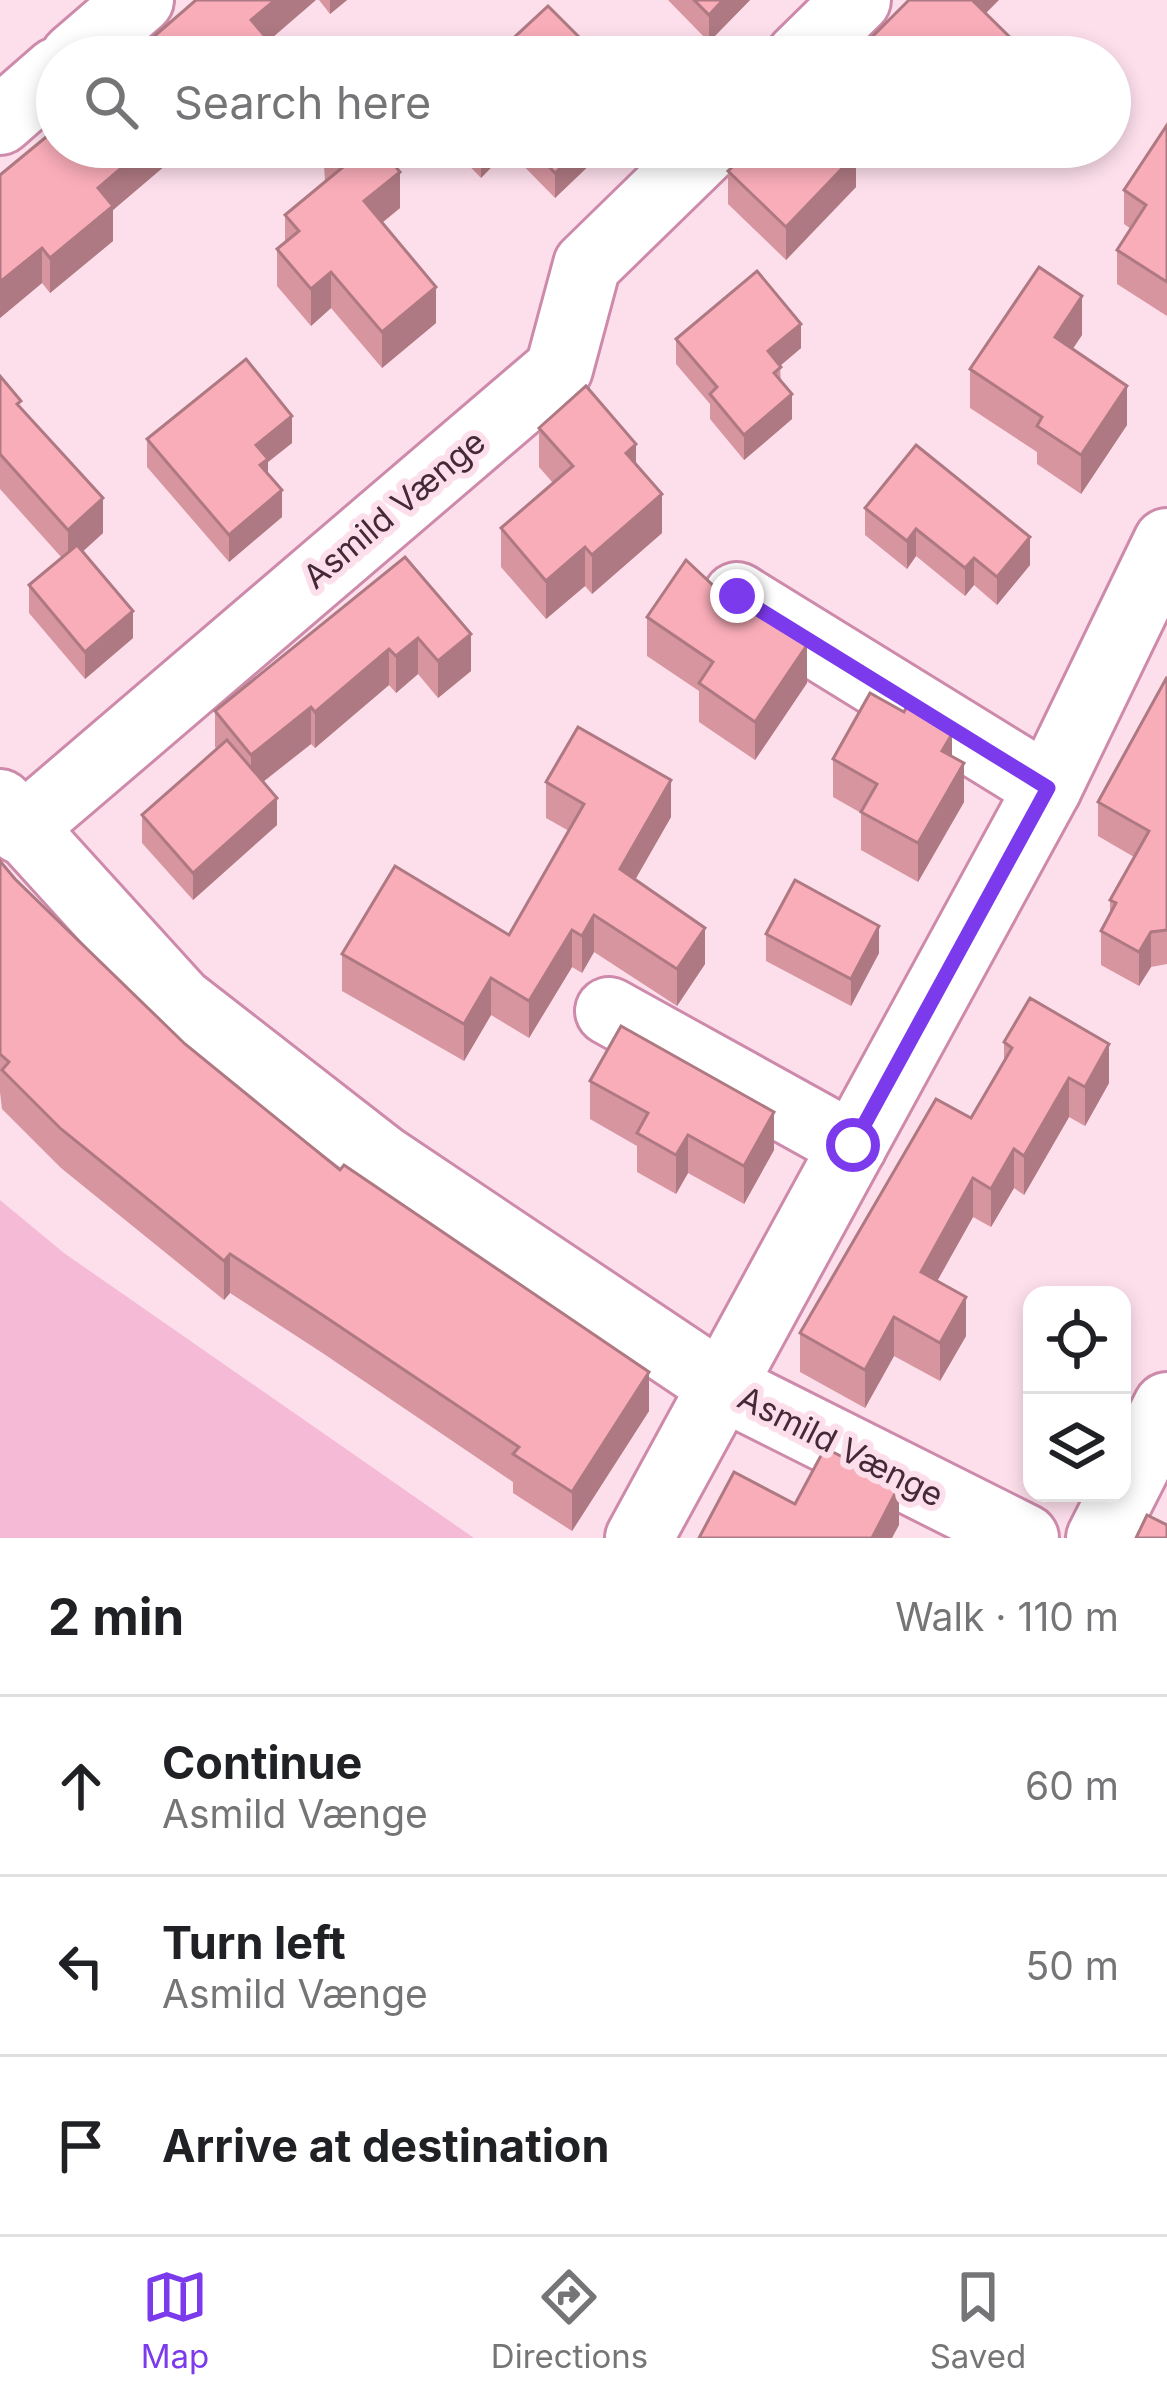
<!DOCTYPE html>
<meta charset="utf-8">
<style>
body{margin:0;font-family:Inter,sans-serif;background:#f2f2f2;color:#202124}
.controls{position:absolute;right:36px;bottom:36px;display:grid;overflow:hidden;border-radius:24px;box-shadow:0 6px 18px #0003}
.controls button{width:108px;height:108px;display:grid;place-items:center;padding:0;border:0;border-bottom:3px solid #e0e0e0;background:#fff;color:#202124;font:60px sans-serif}
.stop{position:absolute;width:36px;height:36px;margin:-27px;border:9px solid #7c3aed;border-radius:50%;background:#fff}
.stop.end{background:#7c3aed;border-color:#fff;box-shadow:0 3px 12px #0008}
.list{margin:0;padding:0;list-style:none}
h2{display:flex;justify-content:space-between;align-items:center;height:156px;margin:0;padding:0 48px;font-size:51px}
h2 small{font-size:39px;font-weight:400;color:#757577}
.list li{display:grid;grid-template-columns:78px 1fr auto;gap:36px;align-items:center;box-sizing:border-box;height:180px;padding:0 48px;border-top:3px solid #e0e0e0}
.list b{display:block;font-size:45px;white-space:nowrap}
.list p{margin:0;font-size:39px;white-space:nowrap;color:#757577}
.list em{font-size:39px;font-style:normal;color:#757577}
.icon{flex:none;width:66px;height:66px;fill:none;stroke:currentColor;stroke-width:2;stroke-linecap:round;stroke-linejoin:round}
.map{position:relative;flex:none;width:1167px;height:1538px;overflow:hidden}
.search{position:absolute;background:#fff;box-shadow:0 6px 18px #0003;left:36px;right:36px;top:36px;height:132px;display:flex;align-items:center;gap:30px;box-sizing:border-box;padding:0 42px;border-radius:66px;color:#757577;font-size:45px}
.sheet{height:696px;background:#fff}
nav{display:flex;justify-content:space-around;align-items:center;box-sizing:border-box;height:168px;border-top:3px solid #e0e0e0;background:#fff;font-size:33px;color:#757577}
nav a{display:grid;justify-items:center;gap:6px}
nav .on{color:#7c3aed}
.map>svg:first-child{display:block}
.green{fill:#f5bbd6}
.lines{fill:none;stroke-linecap:round;stroke-linejoin:round}
.minor-casing{stroke:#cd8aaa;stroke-width:72}
.minor{stroke:#fff;stroke-width:66}
.wall{fill:#d6959f}
.shaded-wall{fill:#ae7982}
.building{fill:#f9adb9;stroke:#ae7982;stroke-width:3}
.route{stroke:#7c3aed;stroke-width:15}
.labels{text-anchor:middle;dominant-baseline:central;stroke-width:12;stroke-linejoin:round;paint-order:stroke}
.street-label{font-size:33px;fill:#452937;stroke:#fddfec}
</style>
<div class="map">
<svg width="1167" height="1538" viewBox="0 0 1167 1538">
<rect width="100%" height="100%" fill="#fddfec"/>
<polygon class="green" points="0,1200 64,1253 474,1538 0,1538"/>
<g class="lines">
<defs>
<g id="minor">
<polyline points="74,57 140,0"/>
<polyline points="799,57 857,0"/>
<polyline points="0,121 57,71"/>
<polyline points="737,596 1048,788"/>
<polyline points="0,803 180,1001 383,1159 722,1386 1025,1538"/>
<polyline points="20,830 559,369 587,265 708,147"/>
<polyline points="609,1011 853,1146"/>
<polyline points="639,1538 1048,788 1167,542"/>
<polyline points="1100,1538 1167,1406"/>
</g>
</defs>
<use href="#minor" class="minor-casing"/>
<use href="#minor" class="minor"/>
</g>
<g class="wall">
<polygon points="319,0 347,0 330,14"/>
<polygon points="668,0 750,0 709,42"/>
<polygon points="1167,125 1167,316 1117,284 1117,250 1131,229 1124,224 1124,190"/>
<polygon points="57,147 187,147 113,210 113,241 50,293 42,283 0,318 0,175"/>
<polygon points="323,147 380,147 400,208 382,223 436,323 382,368 331,308 311,326 277,286 277,249 285,242 285,215 325,182"/>
<polygon points="451,147 600,147 600,155 555,198 508,150 481,178"/>
<polygon points="754,147 859,147 853,152 856,187 786,260 728,204 728,171"/>
<polygon points="1082,335 1072,349 1127,425 1081,494 1037,464 1037,452 970,408 970,369"/>
<polygon points="676,339 801,348 780,366 781,382 792,419 744,460 710,419 710,404 676,364"/>
<polygon points="0,376 103,533 83,551 133,638 85,679 29,613 29,585 62,558 0,489"/>
<polygon points="539,428 636,465 662,533 592,594 585,586 546,619 501,567 501,528 553,483 539,467"/>
<polygon points="147,439 292,443 268,462 268,474 282,517 229,562 147,467"/>
<polygon points="865,508 1030,565 997,605 974,585 965,596 916,556 907,569 865,535"/>
<polygon points="405,557 471,671 438,698 418,674 396,693 389,685 315,748 311,744 263,782 277,825 193,900 142,843 142,815 217,749 215,747 215,711"/>
<polygon points="647,617 807,683 755,760 699,722 699,691 647,656"/>
<polygon points="1167,677 1167,964 1151,967 1139,986 1101,965 1101,931 1110,913 1110,900 1134,857 1098,836 1098,802"/>
<polygon points="952,757 964,802 918,882 861,850 861,813 833,797 833,759"/>
<polygon points="546,782 671,817 635,880 705,964 677,1006 594,952 582,973 572,967 529,1038 491,1015 464,1061 342,991 342,954 509,935 569,831 546,818"/>
<polygon points="0,861 15,879 185,1044 340,1170 649,1411 572,1531 513,1493 513,1482 324,1354 230,1293 224,1300 61,1168 2,1109 0,1092"/>
<polygon points="766,934 879,953 851,1006 766,961"/>
<polygon points="1004,1042 1109,1083 1085,1126 1069,1117 1024,1195 1014,1188 991,1227 973,1217 937,1281 966,1336 940,1381 894,1356 865,1408 800,1372 800,1333 971,1118 1004,1063"/>
<polygon points="590,1081 774,1150 744,1204 688,1173 676,1194 637,1172 637,1146 590,1119"/>
</g>
<g class="shaded-wall">
<polygon points="275,0 316,0 251,56 251,20"/>
<polygon points="330,0 347,0 330,14"/>
<polygon points="723,0 750,0 709,42 709,15"/>
<polygon points="969,0 999,0 969,30"/>
<polygon points="588,46 588,57 577,57"/>
<polygon points="146,147 187,147 113,210 113,241 50,293 50,258 98,188"/>
<polygon points="486,147 508,147 508,150 481,178 481,153"/>
<polygon points="582,147 600,147 600,155 555,198 555,173"/>
<polygon points="856,154 856,187 786,260 786,227"/>
<polygon points="400,172 400,208 364,237 364,201"/>
<polygon points="42,248 42,283 0,318 0,282"/>
<polygon points="331,272 331,308 311,326 311,289"/>
<polygon points="436,287 436,323 382,368 382,332"/>
<polygon points="1082,296 1082,335 1055,376 1055,337"/>
<polygon points="801,324 801,348 768,376 768,351"/>
<polygon points="1127,386 1127,425 1081,494 1081,455"/>
<polygon points="792,394 792,419 744,460 744,435"/>
<polygon points="292,416 292,443 268,462 268,486 260,493 256,445"/>
<polygon points="636,444 636,482 626,453"/>
<polygon points="282,490 282,517 229,562 229,535"/>
<polygon points="662,494 662,533 592,594 592,555"/>
<polygon points="103,498 103,533 68,565 68,530"/>
<polygon points="916,529 916,556 907,569 907,541"/>
<polygon points="1030,537 1030,565 997,605 997,577"/>
<polygon points="585,547 585,586 546,619 546,581"/>
<polygon points="974,558 974,585 965,596 965,568"/>
<polygon points="133,611 133,638 85,679 85,652"/>
<polygon points="471,634 471,671 438,698 438,661"/>
<polygon points="418,638 418,674 396,693 396,656"/>
<polygon points="807,645 807,683 755,760 755,722"/>
<polygon points="389,649 389,685 315,748 315,712"/>
<polygon points="311,707 311,744 251,791 251,755"/>
<polygon points="952,734 952,773 942,751"/>
<polygon points="964,763 964,802 918,882 918,843"/>
<polygon points="671,780 671,817 620,906 620,869"/>
<polygon points="277,798 277,825 193,900 193,873"/>
<polygon points="594,915 594,952 582,973 582,936"/>
<polygon points="879,926 879,953 851,1006 851,979"/>
<polygon points="705,928 705,964 677,1006 677,969"/>
<polygon points="572,930 572,967 529,1038 529,1001"/>
<polygon points="1151,932 1151,967 1139,986 1139,952"/>
<polygon points="491,978 491,1015 464,1061 464,1024"/>
<polygon points="1109,1044 1109,1083 1085,1126 1085,1087"/>
<polygon points="1069,1078 1069,1117 1024,1195 1024,1156"/>
<polygon points="774,1112 774,1150 744,1204 744,1166"/>
<polygon points="688,1135 688,1173 676,1194 676,1155"/>
<polygon points="1014,1149 1014,1188 991,1227 991,1189"/>
<polygon points="973,1178 973,1217 921,1310 921,1272"/>
<polygon points="230,1254 230,1293 224,1300 224,1261"/>
<polygon points="966,1297 966,1336 940,1381 940,1343"/>
<polygon points="894,1317 894,1356 865,1408 865,1370"/>
<polygon points="649,1372 649,1411 572,1531 572,1492"/>
<polygon points="899,1486 899,1525 892,1538 872,1538"/>
</g>
<g class="building">
<polygon points="196,0 275,0 251,20 282,56 143,57 156,46 151,39"/>
<polygon points="694,0 723,0 709,15"/>
<polygon points="909,0 972,0 1030,57 852,57"/>
<polygon points="548,6 588,46 577,57 493,57"/>
<polygon points="1167,125 1167,282 1117,250 1146,205 1124,190"/>
<polygon points="57,128 57,147 146,147 98,188 113,206 50,258 42,248 0,282 0,175"/>
<polygon points="326,147 380,147 400,172 364,201 436,287 382,332 331,272 311,289 277,249 299,231 285,215 343,167"/>
<polygon points="530,147 582,147 555,173"/>
<polygon points="754,147 848,147 856,154 786,227 728,171"/>
<polygon points="1039,267 1082,296 1055,337 1127,386 1081,455 1037,426 1042,417 970,369"/>
<polygon points="757,271 801,324 768,351 781,367 774,373 792,394 744,435 710,394 717,387 676,339"/>
<polygon points="246,359 292,416 256,445 268,459 260,465 282,490 229,535 147,439"/>
<polygon points="0,376 21,401 17,404 103,498 68,530 0,454"/>
<polygon points="586,386 636,444 626,453 662,494 592,555 585,547 546,581 501,528 573,466 539,428"/>
<polygon points="916,445 1030,537 997,577 974,558 965,568 916,529 907,541 865,508"/>
<polygon points="77,545 133,611 85,652 29,585"/>
<polygon points="405,557 471,634 438,661 418,638 396,656 389,649 315,712 311,707 251,755 215,711"/>
<polygon points="686,560 717,589 807,645 755,722 699,683 713,662 647,617"/>
<polygon points="1167,677 1167,930 1151,932 1139,952 1101,931 1116,903 1110,900 1149,831 1098,802"/>
<polygon points="870,693 904,712 907,706 952,734 942,751 964,763 918,843 861,812 877,784 833,759"/>
<polygon points="578,727 671,780 620,869 705,928 677,969 594,915 582,936 572,930 529,1001 491,978 464,1024 342,954 395,866 509,935 584,804 546,782"/>
<polygon points="227,740 277,798 193,873 142,815"/>
<polygon points="0,861 15,879 185,1044 340,1170 344,1165 649,1372 572,1492 513,1454 519,1447 324,1316 230,1254 224,1261 61,1129 2,1070 9,1062 0,1054"/>
<polygon points="795,880 879,926 851,979 766,934"/>
<polygon points="1030,998 1109,1044 1085,1087 1069,1078 1024,1156 1014,1149 991,1189 973,1178 921,1272 966,1297 940,1343 894,1317 865,1370 800,1333 936,1099 971,1118 1012,1048 1004,1042"/>
<polygon points="621,1026 774,1112 744,1166 688,1135 676,1155 637,1133 648,1113 590,1081"/>
<polygon points="825,1448 899,1486 872,1538 699,1538 734,1472 795,1504"/>
<polygon points="1147,1515 1167,1525 1167,1538 1136,1538"/>
</g>
<g class="lines">
<polyline class="route" points="737,596 1048,788 853,1145"/>
</g>
<g class="labels">
<g class="street-label">
<text transform="translate(394 509) rotate(-40)">Asmild Vænge</text>
<text transform="translate(841 1446) rotate(27)">Asmild Vænge</text>
</g>
</g>
</svg>
<div class="controls">
<button><svg class="icon" aria-label="locate" viewBox="0 0 24 24"><circle cx="12" cy="12" r="6"/><path d="M12 2v4M12 18v4M2 12h4M18 12h4"/></svg></button>
<button><svg class="icon" aria-label="layers" viewBox="0 0 24 24"><path d="M12 4l9 5-9 5-9-5zM3 14l9 5 9-5"/></svg></button>
</div>
<div class="stop" style="left:853px;top:1145px"></div>
<div class="stop end" style="left:737px;top:596px"></div>
<div class="search"><svg class="icon" aria-label="search" viewBox="0 0 24 24"><circle cx="10" cy="10" r="6"/><path d="M15 15l6 6"/></svg>Search here</div>
</div>
<section class="sheet">
<h2>2 min<small>Walk · 110 m</small></h2>
<ul class="list">
<li><svg class="icon" aria-label="ahead" viewBox="0 0 24 24"><path d="M12 20V5M6 11l6-6 6 6"/></svg><div><b>Continue</b><p>Asmild Vænge</p></div><em>60 m</em></li>
<li><svg class="icon" aria-label="left" viewBox="0 0 24 24"><path d="M17 20v-9H6M10 6l-5 5 5 5"/></svg><div><b>Turn left</b><p>Asmild Vænge</p></div><em>50 m</em></li>
<li><svg class="icon" aria-label="arrive" viewBox="0 0 24 24"><path d="M6 21V4h12l-3 4 3 4H6"/></svg><div><b>Arrive at destination</b></div></li>
</ul>
</section>
<nav>
<a class="on"><svg class="icon" aria-label="map" viewBox="0 0 24 24"><path d="M3 6l6-2 6 2 6-2v14l-6 2-6-2-6 2zM9 4v14M15 6v14"/></svg>Map</a>
<a><svg class="icon" aria-label="directions" viewBox="0 0 24 24"><path d="M12 3l9 9-9 9-9-9zM9 14v-3h6M13 9l2 2-2 2"/></svg>Directions</a>
<a><svg class="icon" aria-label="saved" viewBox="0 0 24 24"><path d="M7 4h10v16l-5-4-5 4z"/></svg>Saved</a>
</nav>
